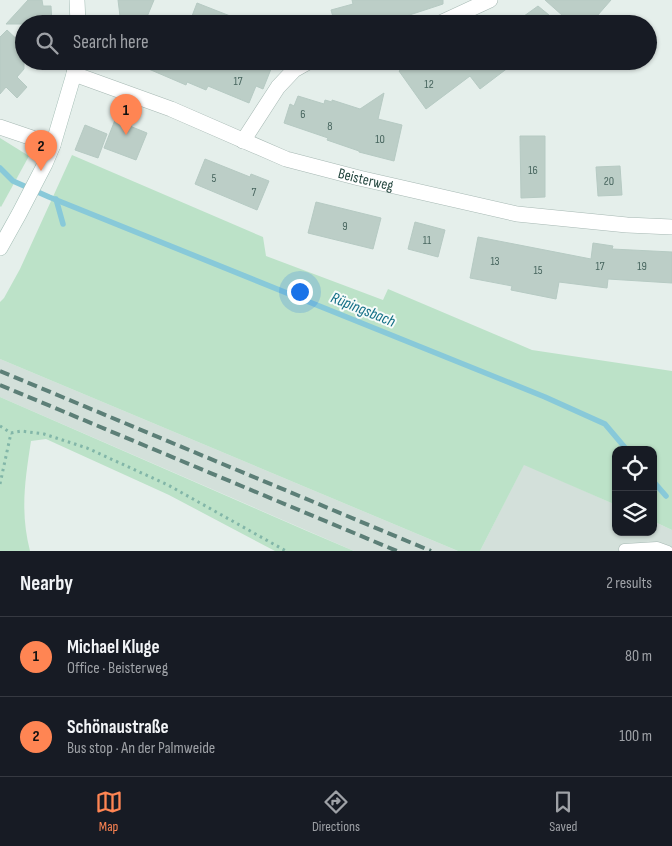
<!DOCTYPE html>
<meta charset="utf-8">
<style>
body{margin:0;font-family:"Sofia Sans Condensed",sans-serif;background:#242831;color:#f1f3f6}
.controls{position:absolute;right:15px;bottom:15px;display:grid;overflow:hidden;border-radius:10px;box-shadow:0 1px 4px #0004}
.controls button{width:45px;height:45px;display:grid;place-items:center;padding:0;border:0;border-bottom:1px solid #363941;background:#171b24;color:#f1f3f6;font:25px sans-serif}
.you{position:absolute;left:299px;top:291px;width:18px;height:18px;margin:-12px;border:4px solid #fff;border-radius:50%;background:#1a73e8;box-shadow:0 0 0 8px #1a73e833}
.badge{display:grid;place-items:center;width:32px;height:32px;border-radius:50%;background:#ff8553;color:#111;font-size:16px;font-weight:700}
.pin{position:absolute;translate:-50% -41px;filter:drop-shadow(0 1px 2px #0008)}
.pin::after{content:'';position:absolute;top:26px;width:18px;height:15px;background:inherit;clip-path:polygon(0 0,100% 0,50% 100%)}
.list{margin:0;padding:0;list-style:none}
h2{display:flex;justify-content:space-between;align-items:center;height:65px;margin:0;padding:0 20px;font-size:21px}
h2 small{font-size:16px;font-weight:400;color:#9ea1a6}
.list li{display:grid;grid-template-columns:32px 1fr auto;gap:15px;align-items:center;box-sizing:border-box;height:80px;padding:0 20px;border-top:1px solid #363941}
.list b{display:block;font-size:19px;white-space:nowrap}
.list p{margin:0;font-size:16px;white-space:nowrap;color:#9ea1a6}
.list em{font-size:16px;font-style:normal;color:#9ea1a6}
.icon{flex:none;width:28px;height:28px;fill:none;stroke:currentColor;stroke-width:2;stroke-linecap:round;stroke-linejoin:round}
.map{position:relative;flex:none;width:672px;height:551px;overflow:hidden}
.search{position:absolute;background:#171b24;box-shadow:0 1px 4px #0004;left:15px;right:15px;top:15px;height:55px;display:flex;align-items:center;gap:12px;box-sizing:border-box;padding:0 18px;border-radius:28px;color:#9ea1a6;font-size:19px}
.sheet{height:225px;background:#171b24}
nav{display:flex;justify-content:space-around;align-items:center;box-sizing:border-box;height:70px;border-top:1px solid #363941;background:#171b24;font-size:14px;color:#9ea1a6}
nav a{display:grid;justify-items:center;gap:2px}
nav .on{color:#ff8553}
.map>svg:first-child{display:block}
.built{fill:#d3e0da}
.green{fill:#bce2c8}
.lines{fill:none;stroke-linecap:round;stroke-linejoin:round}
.stream{stroke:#88c9d9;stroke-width:5.5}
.building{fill:#bccec7;stroke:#b6cac3}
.lane-casing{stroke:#a6b8b3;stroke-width:11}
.street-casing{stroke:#a6b8b3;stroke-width:16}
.secondary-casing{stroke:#a2bcb4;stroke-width:16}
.path{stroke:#82b6a8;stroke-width:3;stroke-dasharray:2.5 4;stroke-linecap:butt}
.lane{stroke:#fff;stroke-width:10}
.street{stroke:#fff;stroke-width:15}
.secondary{stroke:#fff;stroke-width:15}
.rail{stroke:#5c7f77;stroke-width:4;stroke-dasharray:10 5;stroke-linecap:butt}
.labels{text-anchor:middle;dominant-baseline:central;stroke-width:4;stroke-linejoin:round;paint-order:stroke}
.number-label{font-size:12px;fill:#48665f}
.street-label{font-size:15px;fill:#21443c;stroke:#f6fbf9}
.water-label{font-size:16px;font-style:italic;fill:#146f87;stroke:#f6fbf9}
</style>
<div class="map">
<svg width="672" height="551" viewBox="0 0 672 551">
<rect width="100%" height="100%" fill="#e5efeb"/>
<g class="built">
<polygon points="0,359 458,551 354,551 0,397"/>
<polygon points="524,464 616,505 616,532 653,532 653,521 672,530 672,551 480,551"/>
</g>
<g class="green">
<polygon points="0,138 29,156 1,207 0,206"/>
<polygon points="72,155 263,237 266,256 383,300 388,289 532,350 672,371 672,530 653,521 653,450 616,450 616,505 524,465 480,551 458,551 0,359 0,302 4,298 20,269"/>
<path d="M0 397 307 531 354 551H275L169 495 46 439 31 441C25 480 20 512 30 551H0Z"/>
</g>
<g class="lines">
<g class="stream">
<polyline points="0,168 13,181 49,197 545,397 605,424 627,450"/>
<polyline points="56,199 63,224"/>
<polyline points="653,481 666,496"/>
</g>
</g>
<g class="building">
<polygon points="28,0 42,0 43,6 51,6 52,24 6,24"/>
<polygon points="118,0 154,0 144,24 121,24"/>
<polygon points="352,0 443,0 443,4 382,24 335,24 331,10 353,4"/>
<polygon points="545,0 611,0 590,24 572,24"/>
<polygon points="197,3 248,23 248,24 189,24"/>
<polygon points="538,6 549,15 543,24 513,24"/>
<polygon points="7,30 24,46 24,69 17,77 27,87 17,98 6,87 0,94 0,37"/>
<polygon points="130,61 251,61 271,69 263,89 256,86 249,103 208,86 206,90 187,82 186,85"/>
<polygon points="412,61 517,61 480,89 470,76 426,109 399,71"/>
<polygon points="384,93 378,119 402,125 394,161 359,152 359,151 327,140 328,138 284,123 290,104 294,106 298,96 324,104 325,100 332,102 332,100 360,109"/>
<polygon points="115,120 147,133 136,160 104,148"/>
<polygon points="85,125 107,134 98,158 75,150"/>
<polygon points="520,136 545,136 545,197 521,198"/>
<polygon points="205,159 250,177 251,174 269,181 257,210 195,184"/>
<polygon points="620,166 622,195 598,196 596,167"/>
<polygon points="316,202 381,218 373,249 308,233"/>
<polygon points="415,222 445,230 438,257 408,249"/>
<polygon points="478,237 591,259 593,243 613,246 612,249 672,252 672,283 608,279 607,288 559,282 556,299 511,290 512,286 470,278"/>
</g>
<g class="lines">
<defs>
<polyline id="lane" points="624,549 657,547 668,551"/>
<g id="street">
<polyline points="438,24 490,0"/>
<path id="s1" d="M74 74 171 109 286 159 359 178 517 214 627 225 672 227"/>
<polyline points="0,127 53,145"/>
<polyline points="243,141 278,87 294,70 310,61"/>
</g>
<g id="secondary">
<polyline points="77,0 78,24"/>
<polyline points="0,248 19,214 45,164 53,145 74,74 76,61"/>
</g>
</defs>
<use href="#lane" class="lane-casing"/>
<use href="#street" class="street-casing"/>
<use href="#secondary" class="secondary-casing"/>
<g class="path">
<polyline points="0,426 11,433 21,431 44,434 87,448 168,485 286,551"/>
<polyline points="0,484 11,433"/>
</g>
<use href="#lane" class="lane"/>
<use href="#street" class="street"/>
<use href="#secondary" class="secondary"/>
<g class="rail">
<polyline points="0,371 431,551"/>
<polyline points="0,385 397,551"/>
</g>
</g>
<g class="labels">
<g class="number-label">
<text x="238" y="81">17</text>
<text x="429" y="84">12</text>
<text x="303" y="114">6</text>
<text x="330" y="126">8</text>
<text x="380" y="139">10</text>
<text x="533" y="170">16</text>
<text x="214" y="178">5</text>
<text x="609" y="181">20</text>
<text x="254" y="192">7</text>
<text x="345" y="226">9</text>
<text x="427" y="240">11</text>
<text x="495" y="261">13</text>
<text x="600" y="266">17</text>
<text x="642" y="266">19</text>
<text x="538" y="270">15</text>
</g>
<g class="street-label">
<text stroke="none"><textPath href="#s1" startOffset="311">Beisterweg</textPath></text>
</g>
<g class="water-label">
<text transform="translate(363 310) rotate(22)">Rüpingsbach</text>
</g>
</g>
</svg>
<div class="controls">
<button><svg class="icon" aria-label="locate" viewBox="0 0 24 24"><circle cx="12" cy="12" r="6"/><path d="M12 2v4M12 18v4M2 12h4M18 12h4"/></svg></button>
<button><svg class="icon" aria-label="layers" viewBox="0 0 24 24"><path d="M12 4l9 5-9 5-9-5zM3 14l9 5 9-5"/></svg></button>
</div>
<div class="you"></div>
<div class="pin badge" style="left:126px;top:135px">1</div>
<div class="pin badge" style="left:41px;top:171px">2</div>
<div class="search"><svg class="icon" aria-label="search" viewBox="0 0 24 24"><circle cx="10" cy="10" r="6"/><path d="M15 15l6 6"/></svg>Search here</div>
</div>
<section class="sheet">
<h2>Nearby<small>2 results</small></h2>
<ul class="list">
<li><span class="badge">1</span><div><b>Michael Kluge</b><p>Office · Beisterweg</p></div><em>80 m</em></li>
<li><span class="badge">2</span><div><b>Schönaustraße</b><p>Bus stop · An der Palmweide</p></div><em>100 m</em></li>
</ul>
</section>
<nav>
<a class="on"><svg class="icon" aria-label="map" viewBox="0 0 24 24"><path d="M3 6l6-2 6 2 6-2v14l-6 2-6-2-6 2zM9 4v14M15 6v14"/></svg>Map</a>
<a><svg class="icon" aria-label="directions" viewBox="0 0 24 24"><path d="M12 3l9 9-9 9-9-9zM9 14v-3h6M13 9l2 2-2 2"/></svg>Directions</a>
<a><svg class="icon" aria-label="saved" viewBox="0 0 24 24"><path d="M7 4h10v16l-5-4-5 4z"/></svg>Saved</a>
</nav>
